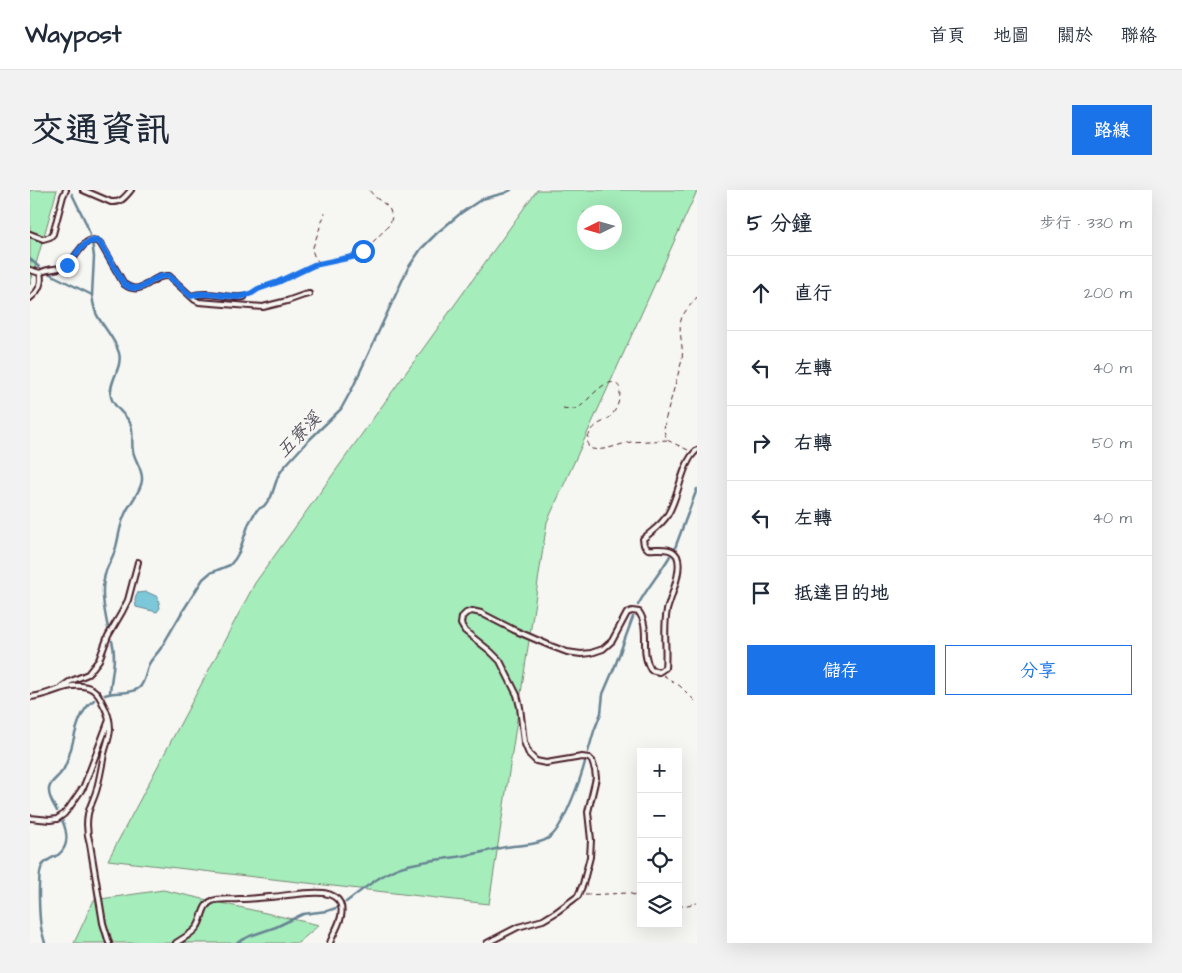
<!DOCTYPE html>
<html lang="zh-TW">
<meta charset="utf-8">
<style>
body{margin:0;font-family:"Architects Daughter","LXGW WenKai TC",sans-serif;background:#f2f2f3;color:#1f2937}
.controls{position:absolute;right:15px;bottom:15px;display:grid;overflow:hidden;border-radius:0px;box-shadow:0 5px 20px #0002}
.controls button{width:45px;height:45px;display:grid;place-items:center;padding:0;border:0;border-bottom:1px solid #e0e1e3;background:#fff;color:#1f2937;font:25px sans-serif}
.compass{position:absolute;left:547px;top:15px;width:45px;height:45px;border-radius:50%;background:#fff;box-shadow:0 5px 20px #0002;rotate:265deg}
.stop{position:absolute;width:15px;height:15px;margin:-11px;border:4px solid #1a73e8;border-radius:50%;background:#fff}
.stop.end{background:#1a73e8;border-color:#fff;box-shadow:0 1px 5px #0008}
.list{margin:0;padding:0;list-style:none}
h2{display:flex;justify-content:space-between;align-items:center;height:65px;margin:0;padding:0 20px;font-size:21px}
h2 small{font-size:16px;font-weight:400;color:#747a83}
.list li{display:grid;grid-template-columns:32px 1fr auto;gap:15px;align-items:center;box-sizing:border-box;height:75px;padding:0 20px;border-top:1px solid #e0e1e3}
.list b{display:block;font-size:19px;white-space:nowrap}
.list em{font-size:16px;font-style:normal;color:#747a83}
.actions{display:flex;gap:10px;padding:15px 20px}
.actions a{flex:1;padding:11px 0;border:1px solid #1a73e8;border-radius:0px;text-align:center;font-size:18px;color:#1a73e8}
.actions .main{background:#1a73e8;color:#fff}
.icon{flex:none;width:28px;height:28px;fill:none;stroke:currentColor;stroke-width:2;stroke-linecap:round;stroke-linejoin:round}
.map{position:relative;flex:none;width:667px;height:753px;overflow:hidden;border-radius:0px}
header{display:flex;align-items:center;gap:30px;box-sizing:border-box;height:70px;padding:0 25px;background:#fff;border-bottom:1px solid #e0e1e3}
header strong{font-size:24px}
nav{display:flex;gap:28px;margin-inline-start:auto;font-size:18px}
.intro{display:flex;align-items:center;justify-content:space-between;box-sizing:border-box;height:120px;padding:0 30px}
h1{margin:0;font-size:35px}
.button{padding:12px 22px;border-radius:0px;background:#1a73e8;color:#fff;font-size:18px;font-weight:700}
main{display:flex;gap:30px;padding:0 30px}
aside{flex:1;background:#fff;border-radius:0px;box-shadow:0 5px 20px #0002}
.map>svg:first-child{display:block}
.green{fill:#a5edbb;stroke:#788673;fill-rule:evenodd}
.water{fill:#7bc8d9;stroke:#678493}
.lines{fill:none;stroke-linecap:round;stroke-linejoin:round}
.stream{stroke:#678493;stroke-width:2.5}
.lane-casing{stroke:#4a1f2b;stroke-width:8}
.path{stroke:#4a1f2b;stroke-width:1;stroke-dasharray:5 4;stroke-linecap:butt}
.lane{stroke:#f6f6f2;stroke-width:4}
.route{stroke:#1a73e8;stroke-width:6}
.labels{text-anchor:middle;dominant-baseline:central;stroke-width:4.5;stroke-linejoin:round;paint-order:stroke}
.water-label{font-size:18px;font-style:italic;fill:#59525f;stroke:#f6f6f2}
</style>
<header>
<strong>Waypost</strong>
<nav><a>首頁</a><a>地圖</a><a>關於</a><a>聯絡</a></nav>
</header>
<div class="intro"><h1>交通資訊</h1><a class="button">路線</a></div>
<main>
<div class="map">
<svg width="667" height="753" viewBox="0 0 667 753">
<rect width="100%" height="100%" fill="#f6f6f2"/>
<filter id="ink" filterUnits="userSpaceOnUse"><feTurbulence type="fractalNoise" baseFrequency=".02" numOctaves="2"/><feDisplacementMap in="SourceGraphic" scale="10" xChannelSelector="R" yChannelSelector="G"/><feConvolveMatrix kernelMatrix="1 2 1 2 8 2 1 2 1" color-interpolation-filters="sRGB"/></filter>
<g filter="url(#ink)">
<g class="green">
<polygon points="0,0 27,0 0,95"/>
<path d="M507 0H667V1L517 332 459 714 78 670 225 393ZM554 22H584V52H554Z"/>
<polygon points="133,700 289,735 268,753 44,753 64,710"/>
</g>
<polygon class="water" points="117,402 128,407 130,418 127,422 106,417 105,410 107,403"/>
<g class="lines">
<g class="stream">
<polyline points="42,4 56,33 60,45"/>
<polyline points="0,69 9,77"/>
<path d="M20 84 62 105C63 113 64 121 68 127 75 139 85 149 89 163 93 178 78 192 81 207 84 219 97 224 101 235 104 243 101 253 103 261 105 271 113 280 112 290 112 300 99 314 95 324 90 334 89 346 86 357 84 365 79 373 76 381 70 400 74 419 78 438"/>
<polyline points="62,105 64,67 62,51"/>
<polyline points="645,358 667,299"/>
<path d="M608 415C617 398 630 383 640 366"/>
<path d="M80 503C81 486 87 468 82 451"/>
<path d="M75 505C86 501 99 505 109 498 115 493 116 481 119 474 122 468 127 464 131 458 144 435 158 412 173 389L180 383 200 375 205 369 209 362 219 333 223 326 227 320 234 316 241 307 248 286 254 277 275 254 311 219 323 197 378 78 391 59 407 43 431 23 452 9 475 3 481 0"/>
<polyline points="558,562 564,541 571,523 573,504 585,476 603,427"/>
<path d="M27 621C24 615 18 607 19 599 20 592 26 589 30 584 33 581 35 577 36 574 45 553 45 524 64 510"/>
<path d="M316 712C332 700 355 681 374 676 395 670 417 669 438 665 451 663 463 659 476 657 489 655 510 655 520 647 533 638 551 588 555 572"/>
<path d="M15 753C14 749 13 746 12 742 9 731 7 685 12 676 16 670 22 668 28 665 40 656 37 641 32 630"/>
<polyline points="206,753 220,746 246,737 273,724 297,721 306,718"/>
</g>
<defs>
<g id="lane">
<path d="M53 0 81 12C91 13 95 7 101 0"/>
<polyline points="0,44 13,49 20,47 23,44 33,6 36,0"/>
<path d="M0 80 10 83C18 78 28 80 36 76 47 69 55 40 71 54L94 94C113 108 121 84 139 86L165 110 169 112 233 117 257 111 274 105 279 104"/>
<path d="M161 106C180 100 196 109 214 107"/>
<path d="M0 108C8 102 13 93 10 83"/>
<polyline points="32,497 39,492 58,484 69,470 78,446 92,422 98,410 108,372"/>
<path d="M0 507C18 506 33 494 52 496 63 497 68 503 72 512 76 519 80 529 80 538 80 547 76 555 74 564 72 575 70 587 67 598 65 607 60 615 58 624 56 635 57 644 60 654L73 733 79 753"/>
<polyline points="0,628 20,630 27,629 34,624 39,618 54,596 79,530"/>
<path d="M146 753C153 748 162 744 167 737 173 729 172 715 182 711 190 708 200 710 209 709 219 709 230 708 240 707 258 706 276 701 294 703 300 704 307 707 310 713 316 726 304 741 300 753"/>
<path d="M457 753 488 737 513 730 525 723 548 706 553 694 560 667 561 650 558 622 566 588 565 580 562 571 559 568 552 567 516 573 506 571 499 564 494 552 490 517 487 505 470 471 460 461 435 441 431 434 432 427 436 423 442 421 451 423 484 440 521 456 537 462 551 464 561 463 573 459 582 451 597 423 602 421 609 422C621 439 609 461 621 480L629 482 635 478C637 459 633 439 637 420 641 406 653 379 647 366 641 356 628 360 618 359L614 355 613 349C622 341 632 335 638 324 649 306 652 272 667 260"/>
</g>
</defs>
<use href="#lane" class="lane-casing"/>
<g class="path">
<polyline points="290,73 285,68 282,60 295,23"/>
<polyline points="220,104 228,99 249,92 284,75 322,67 333,61 346,49 360,34 362,27 360,20 356,15 345,7 339,0"/>
<path d="M533 218C538 219 543 220 548 218 557 213 572 189 585 193 589 195 590 198 590 202 590 211 586 221 580 227 576 231 571 232 567 235 560 240 555 250 559 258 572 263 588 254 601 252 613 251 625 251 637 250"/>
<path d="M658 260 637 250 634 241 635 231 652 170C654 157 648 142 651 130 653 122 662 114 667 107"/>
<polyline points="633,485 650,496 667,513"/>
<polyline points="555,705 598,703 611,707"/>
<polyline points="648,717 667,713"/>
</g>
<use href="#lane" class="lane"/>
</g>
</g>
<g class="lines" filter="url(#ink)">
<path class="route" d="M37 75C47 66 52 49 68 51L71 54 94 94C113 108 121 83 139 86L161 106 168 104H181L208 107 214 106 222 103 228 99 248 92 284 75 322 67 333 61"/>
</g>
<g class="labels">
<g class="water-label">
<text transform="translate(269 245) rotate(-46)">五寮溪</text>
</g>
</g>
</svg>
<div class="controls">
<button>+</button>
<button>−</button>
<button><svg class="icon" aria-label="locate" viewBox="0 0 24 24"><circle cx="12" cy="12" r="6"/><path d="M12 2v4M12 18v4M2 12h4M18 12h4"/></svg></button>
<button><svg class="icon" aria-label="layers" viewBox="0 0 24 24"><path d="M12 4l9 5-9 5-9-5zM3 14l9 5 9-5"/></svg></button>
</div>
<svg class="compass" viewBox="-18 -18 36 36"><path d="M0-13l5 13h-10z" fill="#e53935"/><path d="M0 13l5-13h-10z" fill="#747a83"/></svg>
<div class="stop" style="left:333px;top:61px"></div>
<div class="stop end" style="left:37px;top:75px"></div>
</div>
<aside>
<h2>5 分鐘<small>步行 · 330 m</small></h2>
<ul class="list">
<li><svg class="icon" aria-label="ahead" viewBox="0 0 24 24"><path d="M12 20V5M6 11l6-6 6 6"/></svg><div><b>直行</b></div><em>200 m</em></li>
<li><svg class="icon" aria-label="left" viewBox="0 0 24 24"><path d="M17 20v-9H6M10 6l-5 5 5 5"/></svg><div><b>左轉</b></div><em>40 m</em></li>
<li><svg class="icon" aria-label="right" viewBox="0 0 24 24"><path d="M7 20v-9h11M14 6l5 5-5 5"/></svg><div><b>右轉</b></div><em>50 m</em></li>
<li><svg class="icon" aria-label="left" viewBox="0 0 24 24"><path d="M17 20v-9H6M10 6l-5 5 5 5"/></svg><div><b>左轉</b></div><em>40 m</em></li>
<li><svg class="icon" aria-label="arrive" viewBox="0 0 24 24"><path d="M6 21V4h12l-3 4 3 4H6"/></svg><div><b>抵達目的地</b></div></li>
</ul>
<div class="actions"><a class="main">儲存</a><a>分享</a></div>
</aside>
</main>
